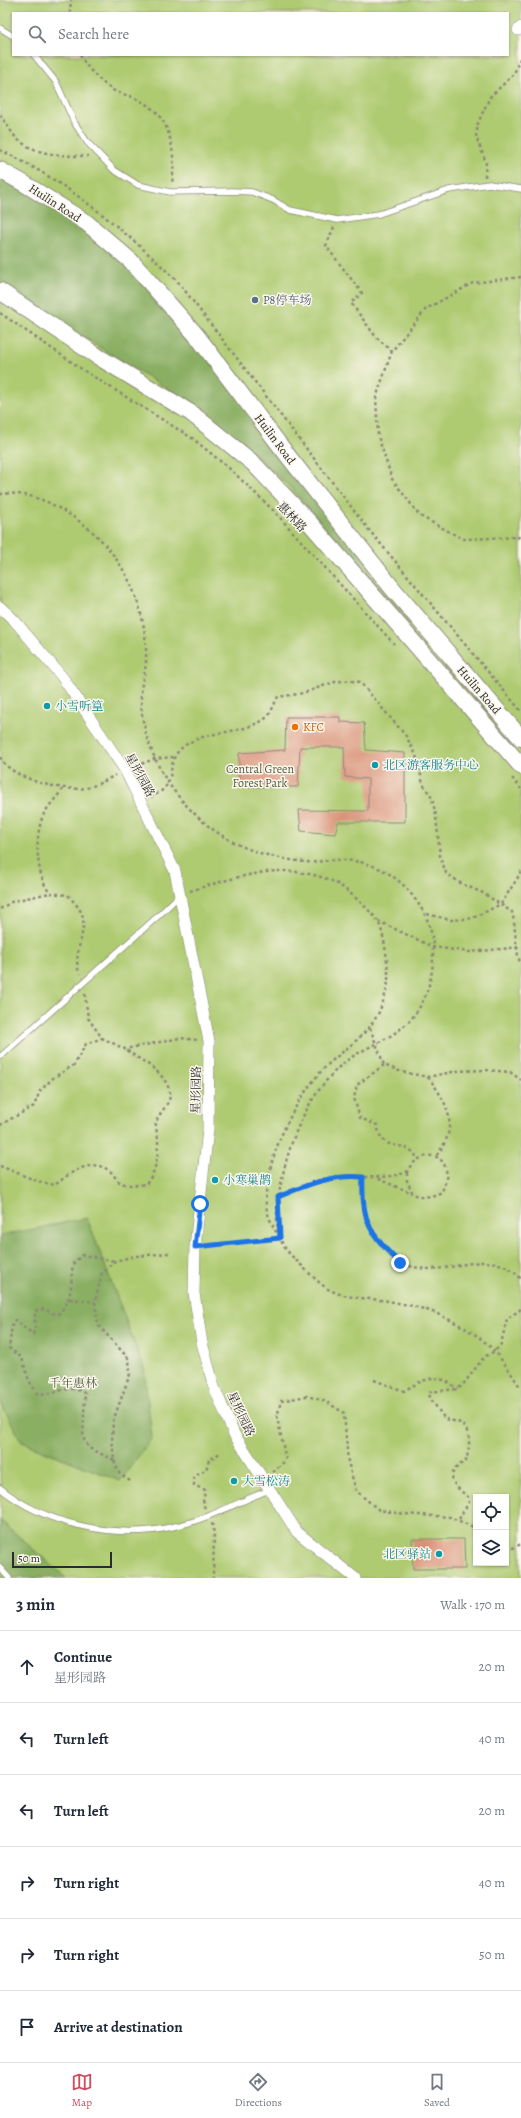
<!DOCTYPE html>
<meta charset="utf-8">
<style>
body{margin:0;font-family:Alegreya,"Noto Serif SC",serif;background:#f2f2f3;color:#1f2937}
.controls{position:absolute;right:12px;bottom:12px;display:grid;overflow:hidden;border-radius:0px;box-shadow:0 1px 3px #0004}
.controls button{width:36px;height:36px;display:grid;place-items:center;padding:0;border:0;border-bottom:1px solid #e0e1e3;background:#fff;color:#1f2937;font:20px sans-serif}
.scale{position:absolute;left:12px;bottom:10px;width:100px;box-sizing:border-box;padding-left:4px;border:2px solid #2b2b2b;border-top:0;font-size:11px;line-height:14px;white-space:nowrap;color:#2b2b2b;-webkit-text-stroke:3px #fbf7ec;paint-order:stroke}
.stop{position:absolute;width:12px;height:12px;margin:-9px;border:3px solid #1a73e8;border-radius:50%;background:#fff}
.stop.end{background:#1a73e8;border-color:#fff;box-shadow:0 1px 4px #0008}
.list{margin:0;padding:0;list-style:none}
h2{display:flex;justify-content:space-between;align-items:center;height:52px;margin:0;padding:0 16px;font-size:17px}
h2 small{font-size:13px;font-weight:400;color:#747a83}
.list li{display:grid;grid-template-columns:26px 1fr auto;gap:12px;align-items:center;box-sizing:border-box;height:72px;padding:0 16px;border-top:1px solid #e0e1e3}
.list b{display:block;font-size:15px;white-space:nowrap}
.list p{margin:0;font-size:13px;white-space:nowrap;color:#747a83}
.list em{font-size:13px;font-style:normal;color:#747a83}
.icon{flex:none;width:22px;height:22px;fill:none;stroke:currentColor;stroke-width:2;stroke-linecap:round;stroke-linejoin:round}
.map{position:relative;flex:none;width:521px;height:1578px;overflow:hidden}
.search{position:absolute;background:#fff;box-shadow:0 1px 3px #0004;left:12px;right:12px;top:12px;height:44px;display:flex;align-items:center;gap:10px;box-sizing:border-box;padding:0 14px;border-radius:0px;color:#747a83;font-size:15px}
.sheet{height:484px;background:#fff}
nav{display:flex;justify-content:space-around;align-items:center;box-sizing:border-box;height:56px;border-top:1px solid #e0e1e3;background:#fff;font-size:11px;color:#747a83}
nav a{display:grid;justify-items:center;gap:2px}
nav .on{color:#d1495b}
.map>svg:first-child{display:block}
.green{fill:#aecb71;stroke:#6c7b4e;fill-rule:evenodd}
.forest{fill:#8aaf63;stroke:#5a6d47}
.building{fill:#d99177}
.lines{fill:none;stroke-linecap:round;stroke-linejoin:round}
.lane-casing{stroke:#8d887a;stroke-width:7}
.street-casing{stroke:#8d887a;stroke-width:12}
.secondary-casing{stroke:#8d887a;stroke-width:18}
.path{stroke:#8d887a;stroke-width:2.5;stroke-dasharray:3 3;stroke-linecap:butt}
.lane{stroke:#fff;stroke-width:5.5}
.street{stroke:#fff;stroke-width:11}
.secondary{stroke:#fff;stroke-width:16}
.route{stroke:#1a73e8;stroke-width:5}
.service-dot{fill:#5c6f8a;stroke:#fbf7ec;stroke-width:1.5}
.culture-dot{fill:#0f9aa8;stroke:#fbf7ec;stroke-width:1.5}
.food-dot{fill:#e8710a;stroke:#fbf7ec;stroke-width:1.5}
.labels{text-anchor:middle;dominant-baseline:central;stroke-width:3;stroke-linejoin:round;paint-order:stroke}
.street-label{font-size:12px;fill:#2b2b2b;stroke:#fbf7ec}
.service-label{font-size:12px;fill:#4e5e75;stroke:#fbf7ec;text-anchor:start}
.culture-label{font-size:12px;fill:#0d838f;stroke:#fbf7ec;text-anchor:start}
.food-label{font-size:12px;fill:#c56008;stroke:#fbf7ec;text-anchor:start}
.park-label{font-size:12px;fill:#525b40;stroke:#fbf7ec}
</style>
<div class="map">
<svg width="521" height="1578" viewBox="0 0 521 1578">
<rect width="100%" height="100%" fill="#fbf7ec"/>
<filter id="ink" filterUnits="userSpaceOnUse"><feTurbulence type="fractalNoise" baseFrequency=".025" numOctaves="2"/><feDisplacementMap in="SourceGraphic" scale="8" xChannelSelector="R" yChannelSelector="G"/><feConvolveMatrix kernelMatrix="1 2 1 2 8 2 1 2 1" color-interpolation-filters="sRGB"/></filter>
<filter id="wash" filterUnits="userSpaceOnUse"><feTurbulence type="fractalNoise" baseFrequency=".012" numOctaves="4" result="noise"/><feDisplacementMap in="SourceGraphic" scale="16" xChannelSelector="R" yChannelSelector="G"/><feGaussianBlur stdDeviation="0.9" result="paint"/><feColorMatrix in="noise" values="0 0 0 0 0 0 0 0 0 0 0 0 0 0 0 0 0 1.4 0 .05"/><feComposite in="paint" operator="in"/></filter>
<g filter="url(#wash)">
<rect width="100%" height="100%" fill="#efe5c8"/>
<path class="green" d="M0 0H521V1578H0ZM13 13H508V55H13ZM476 1497H506V1563H476Z"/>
<g class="forest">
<polygon points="0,177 69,219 115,255 152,289 498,722 488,714 289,486 242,443 186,400 99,347 0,280"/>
<polygon points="87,1218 144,1368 152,1438 120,1481 22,1442 0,1402 0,1236"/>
<polygon points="0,1520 66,1578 0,1578"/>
</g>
<g id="blocks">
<g class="building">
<polygon points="286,717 340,717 340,722 364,723 366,750 405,753 405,822 338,822 335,834 301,831 299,810 368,811 368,779 345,777 344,747 300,747 298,787 239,787 239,753 285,750"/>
<polygon points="412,1539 464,1539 465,1569 413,1569"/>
</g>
</g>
</g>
<g filter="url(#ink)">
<use href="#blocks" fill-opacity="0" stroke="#8d887a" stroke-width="1"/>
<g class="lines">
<defs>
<g id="lane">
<polyline points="0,28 13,36"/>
<polyline points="34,55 56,82 74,122 87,142 114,170 138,185 170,192 233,191 252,192 273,200 290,210 337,220 379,214 449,190 489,184 521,189"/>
<polyline points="0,1057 157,917 180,895"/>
<path d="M0 1488C47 1526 118 1540 176 1526 209 1519 238 1502 269 1490"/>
<polyline points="0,1568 9,1578"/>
</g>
<g id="street">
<polyline points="518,30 521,27"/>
<polyline points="0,607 14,620 63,678 125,770 175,871 209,1041 208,1129 195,1247 194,1293 202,1343 214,1387 234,1434 297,1532 355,1578"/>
</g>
<g id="secondary">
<polyline points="0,170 25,184 87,223 131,261 197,336 288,456 393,589 521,738"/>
<polyline points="0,291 97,356 191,413 253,463 309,522 521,766"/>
</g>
</defs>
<use href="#lane" class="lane-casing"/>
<use href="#street" class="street-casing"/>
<use href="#secondary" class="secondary-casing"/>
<g class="path">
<polyline points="70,13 71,0"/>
<path d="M80 55C87 68 99 80 111 89 119 94 129 95 137 99 157 109 167 122 171 143 174 157 174 169 172 183"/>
<path d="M0 115C7 123 12 136 21 142 40 156 66 156 88 156"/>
<path d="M0 150C68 182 126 231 179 283L369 530 521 711"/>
<polyline points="485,177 486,162 476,137 478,123 490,97 514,74 521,56"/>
<polyline points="334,227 326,246 362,293 351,303 376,337 392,351"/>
<polyline points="521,277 473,283 426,309 392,351 376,398 378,436 392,479 420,516 463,539 521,537"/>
<polyline points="0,313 86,372 192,438 230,469 273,510 394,644"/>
<path d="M0 494C26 491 49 501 70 515 119 545 148 602 146 660 146 671 141 682 141 694 140 725 152 758 169 784 192 816 221 841 260 853 274 857 292 861 307 862 316 863 325 860 334 860 365 859 393 870 412 895 426 913 433 928 433 951 434 980 424 1012 399 1030 379 1045 354 1051 336 1070 307 1099 290 1139 282 1179 278 1197 274 1222 281 1240 285 1251 294 1258 302 1266 310 1274 319 1283 328 1289 345 1299 369 1298 388 1301 403 1304 421 1307 435 1313 456 1322 482 1336 497 1354 506 1365 513 1377 521 1388"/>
<path d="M0 757C10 779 64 792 86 788 95 786 107 780 115 775"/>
<polyline points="136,766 154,759 173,757"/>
<polyline points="512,778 521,789"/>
<path d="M63 789C57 797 47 807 43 816 34 836 36 877 50 893L68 895C72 900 77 905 80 910 91 929 70 953 80 974"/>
<path d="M150 797C184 784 159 762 187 744 211 729 243 735 266 718 271 715 274 703 278 697 288 695 299 695 309 691 330 684 337 678 360 682L406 736 416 755 423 784 432 798 436 816 440 856 446 873 462 884 483 893 512 912C516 926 515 953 521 964"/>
<path d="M190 891C219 882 248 873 278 871 292 870 321 875 334 882 346 888 369 909 377 920 384 929 389 969 388 981 387 990 383 1002 380 1010 366 1040 337 1052 318 1075 292 1106 270 1152 266 1193 264 1210 271 1224 280 1238L206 1246"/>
<polyline points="0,909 13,901 50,893"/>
<polyline points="427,914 451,920 473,918 501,904 520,874 521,868"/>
<polyline points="378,921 433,947 470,952 521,947"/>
<polyline points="85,994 88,1018 102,1038 125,1049 180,1038 197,1040"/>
<polyline points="370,1028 384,1065 402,1072 428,1077 457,1071 486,1070 510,1072 521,1080"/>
<path d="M384 1065 357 1085 354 1098 360 1118 377 1125C378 1129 379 1134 381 1137 389 1151 408 1140 417 1158"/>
<path d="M428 1077C448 1103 460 1127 436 1156"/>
<polyline points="0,1125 34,1106 40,1091 53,1078 74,1065 86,1044 102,1038"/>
<path d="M0 1166 37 1181 55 1185C70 1173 92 1156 111 1172 114 1175 117 1181 121 1183 129 1186 139 1185 146 1184 156 1173 158 1156 158 1141 158 1135 155 1127 156 1122 160 1111 174 1101 169 1089 161 1068 142 1062 125 1049"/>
<path d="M363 1177C362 1205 364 1220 381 1243 385 1250 392 1259 399 1263 403 1266 410 1266 414 1267 453 1277 489 1243 521 1279"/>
<polyline points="378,1179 412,1193"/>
<path d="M278 1197C296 1189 315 1180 334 1177 359 1175 382 1181 407 1172 414 1155 441 1147 446 1170 448 1177 444 1185 442 1192 431 1197 424 1198 413 1194L407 1181V1172"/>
<polyline points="70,1299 95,1302"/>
<path d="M374 1380 404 1391C423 1379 439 1371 457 1389"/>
<path d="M114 1460 89 1448 83 1438 85 1393C65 1382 58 1397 37 1393L29 1381 22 1358 9 1348 12 1325 15 1320 33 1334 35 1329V1311L44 1309 57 1315C74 1300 70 1285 73 1264L82 1255 115 1261"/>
<polyline points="273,1472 286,1460 277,1417 281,1401 307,1396 325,1401 344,1413 348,1462 356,1491 379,1510 404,1514 450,1517 476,1528"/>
<polyline points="130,1481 119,1473 114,1460 112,1436 113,1421 130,1374 129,1359 98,1325 95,1302 102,1273 115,1261 135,1256 170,1253"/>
<polyline points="205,1508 203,1504 205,1490 194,1485 194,1478 197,1474 206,1470 209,1460 220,1453"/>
<path d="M459 1519 469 1502 468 1497C452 1484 443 1474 466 1461 469 1449 473 1432 460 1423 456 1421 449 1420 445 1419L430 1398 429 1392 457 1389 462 1386 484 1357 495 1351 501 1344 507 1319 521 1309"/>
<polyline points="212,1523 214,1533 213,1578"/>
<polyline points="506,1547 513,1548 521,1544"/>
</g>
<use href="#lane" class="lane"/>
<use href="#street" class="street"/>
<use href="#secondary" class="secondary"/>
</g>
</g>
<g class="lines" filter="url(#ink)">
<path class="route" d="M200 1204 195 1247 280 1238 278 1197C306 1185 333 1174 363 1177 361 1220 369 1234 400 1263"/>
</g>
<circle class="service-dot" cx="255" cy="300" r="4"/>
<g class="culture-dot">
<circle cx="47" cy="706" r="4"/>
<circle cx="375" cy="765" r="4"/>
<circle cx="215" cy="1180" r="4"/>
<circle cx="234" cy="1481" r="4"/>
<circle cx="439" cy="1554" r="4"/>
</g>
<circle class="food-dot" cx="295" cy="727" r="4"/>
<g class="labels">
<g class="street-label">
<text transform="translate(55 203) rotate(33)">Huilin Road</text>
<text transform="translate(275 439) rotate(53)">Huilin Road</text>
<text transform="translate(292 517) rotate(47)">惠林路</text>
<text transform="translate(479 690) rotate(49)">Huilin Road</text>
<text transform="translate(140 775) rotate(61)">星形园路</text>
<text transform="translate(196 1090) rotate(-89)">星形园路</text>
<text transform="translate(241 1414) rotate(65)">星形园路</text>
</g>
<g class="service-label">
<text x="263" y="300">P8停车场</text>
</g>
<g class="culture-label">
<text x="55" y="706">小雪听篁</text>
<text x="383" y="765">北区游客服务中心</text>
<text x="223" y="1180">小寒巢鹊</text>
<text x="242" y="1481">大雪松涛</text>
<text x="431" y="1554" text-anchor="end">北区驿站</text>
</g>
<g class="food-label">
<text x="303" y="727">KFC</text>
</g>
<g class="park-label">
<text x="260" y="769">Central Green<tspan x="260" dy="14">Forest Park</tspan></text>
<text x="73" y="1383">千年惠林</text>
</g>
</g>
</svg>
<div class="controls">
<button><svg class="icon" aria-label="locate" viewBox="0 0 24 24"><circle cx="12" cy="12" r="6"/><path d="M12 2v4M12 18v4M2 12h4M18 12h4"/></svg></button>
<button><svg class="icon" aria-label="layers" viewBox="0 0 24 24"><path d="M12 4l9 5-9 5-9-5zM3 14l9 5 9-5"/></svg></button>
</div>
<div class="scale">50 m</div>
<div class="stop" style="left:200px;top:1204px"></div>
<div class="stop end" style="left:400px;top:1263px"></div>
<div class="search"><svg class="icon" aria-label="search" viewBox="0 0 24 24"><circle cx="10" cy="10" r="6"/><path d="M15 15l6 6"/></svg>Search here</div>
</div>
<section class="sheet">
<h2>3 min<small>Walk · 170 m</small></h2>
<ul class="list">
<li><svg class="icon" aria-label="ahead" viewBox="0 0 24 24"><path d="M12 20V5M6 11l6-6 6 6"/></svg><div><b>Continue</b><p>星形园路</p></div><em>20 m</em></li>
<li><svg class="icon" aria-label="left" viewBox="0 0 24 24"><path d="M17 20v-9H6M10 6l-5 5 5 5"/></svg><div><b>Turn left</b></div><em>40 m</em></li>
<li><svg class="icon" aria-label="left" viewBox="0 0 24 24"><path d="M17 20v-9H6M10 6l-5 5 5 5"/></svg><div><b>Turn left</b></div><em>20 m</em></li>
<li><svg class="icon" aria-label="right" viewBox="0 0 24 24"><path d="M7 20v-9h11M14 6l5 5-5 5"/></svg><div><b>Turn right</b></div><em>40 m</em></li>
<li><svg class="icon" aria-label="right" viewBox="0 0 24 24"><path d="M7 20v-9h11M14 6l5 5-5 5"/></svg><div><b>Turn right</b></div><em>50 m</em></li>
<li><svg class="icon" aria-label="arrive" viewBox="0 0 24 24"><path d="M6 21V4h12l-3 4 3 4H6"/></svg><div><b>Arrive at destination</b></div></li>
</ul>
</section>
<nav>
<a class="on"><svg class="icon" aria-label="map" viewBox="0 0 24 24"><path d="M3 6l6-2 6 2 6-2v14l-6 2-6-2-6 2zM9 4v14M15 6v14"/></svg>Map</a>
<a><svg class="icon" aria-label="directions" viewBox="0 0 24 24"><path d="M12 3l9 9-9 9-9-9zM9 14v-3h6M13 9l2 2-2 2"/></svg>Directions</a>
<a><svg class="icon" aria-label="saved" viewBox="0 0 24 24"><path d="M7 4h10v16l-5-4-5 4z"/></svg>Saved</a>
</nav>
